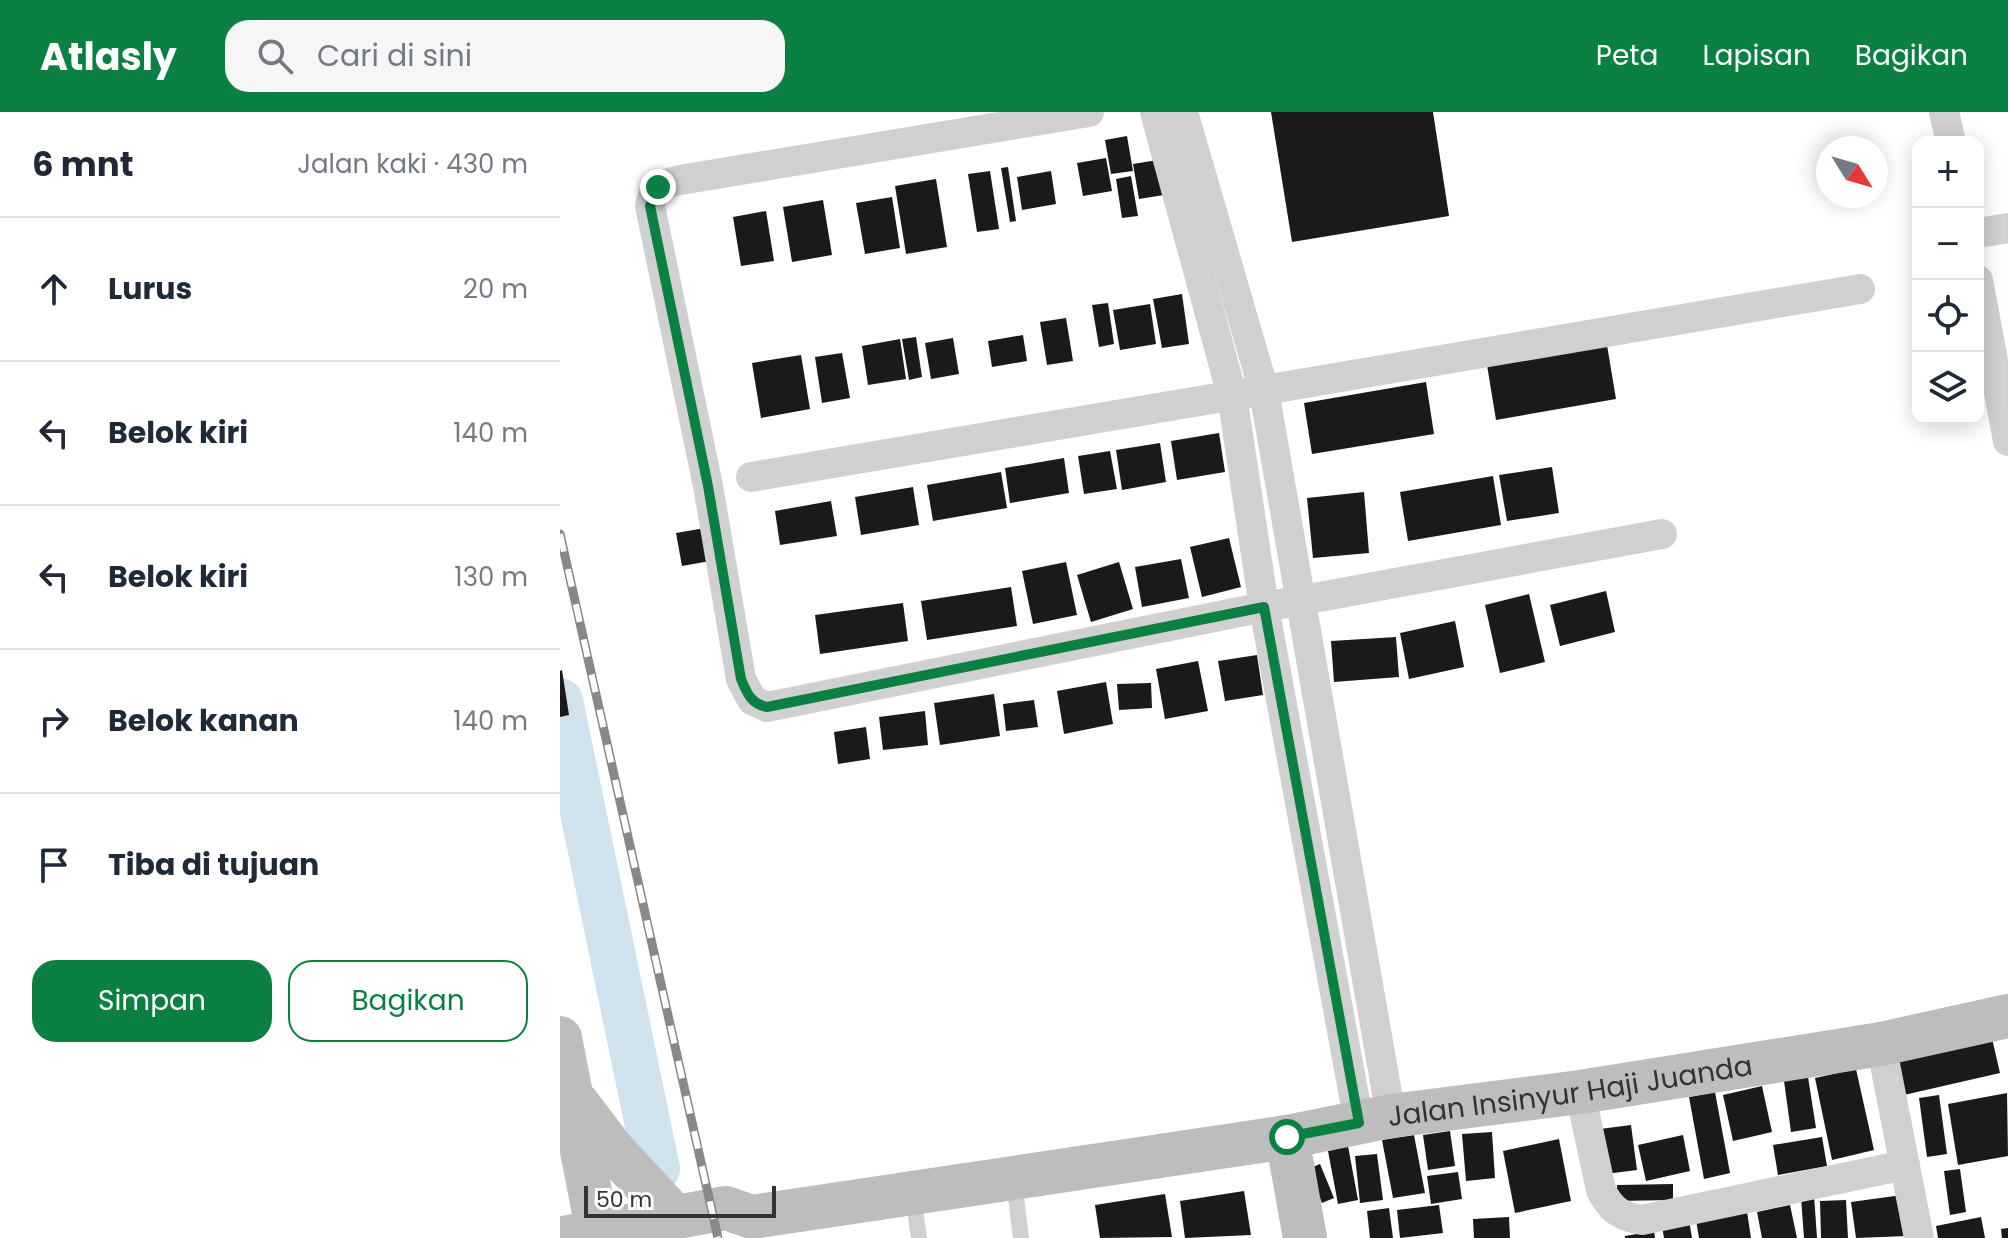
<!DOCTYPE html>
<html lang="id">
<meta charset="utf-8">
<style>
body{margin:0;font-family:Poppins,sans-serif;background:#f6f6f7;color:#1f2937}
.controls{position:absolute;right:24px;top:24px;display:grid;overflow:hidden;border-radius:16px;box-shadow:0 4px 20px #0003}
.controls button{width:72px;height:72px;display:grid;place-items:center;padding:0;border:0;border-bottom:2px solid #e0e1e3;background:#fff;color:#1f2937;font:40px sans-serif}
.compass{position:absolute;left:1256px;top:24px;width:72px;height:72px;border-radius:50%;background:#fff;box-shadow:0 4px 20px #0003;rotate:127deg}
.scale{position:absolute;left:24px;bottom:20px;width:192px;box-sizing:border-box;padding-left:8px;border:4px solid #333;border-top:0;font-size:22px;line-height:28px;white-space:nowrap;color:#333;-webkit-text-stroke:6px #fff;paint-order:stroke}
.stop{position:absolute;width:24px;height:24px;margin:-18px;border:6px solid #0b8043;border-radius:50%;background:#fff}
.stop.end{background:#0b8043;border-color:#fff;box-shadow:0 2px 8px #0008}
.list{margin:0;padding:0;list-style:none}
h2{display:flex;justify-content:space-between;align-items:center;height:104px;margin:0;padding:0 32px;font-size:34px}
h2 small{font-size:26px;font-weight:400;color:#747a83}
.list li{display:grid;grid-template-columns:52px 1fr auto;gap:24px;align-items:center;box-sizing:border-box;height:144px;padding:0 32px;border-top:2px solid #e0e1e3}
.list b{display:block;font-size:30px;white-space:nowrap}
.list em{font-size:26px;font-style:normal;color:#747a83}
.actions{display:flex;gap:16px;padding:24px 32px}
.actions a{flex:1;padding:18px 0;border:2px solid #0b8043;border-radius:24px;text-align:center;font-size:28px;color:#0b8043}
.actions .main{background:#0b8043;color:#fff}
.icon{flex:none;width:44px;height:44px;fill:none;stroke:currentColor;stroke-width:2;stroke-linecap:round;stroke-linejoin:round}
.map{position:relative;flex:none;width:1448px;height:1126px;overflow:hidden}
header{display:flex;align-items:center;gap:48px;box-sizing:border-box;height:112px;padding:0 40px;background:#0b8043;color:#fff}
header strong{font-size:38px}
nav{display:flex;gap:44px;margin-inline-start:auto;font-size:28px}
.search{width:560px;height:72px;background:#f6f6f7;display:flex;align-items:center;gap:20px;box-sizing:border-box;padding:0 28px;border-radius:24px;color:#747a83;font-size:30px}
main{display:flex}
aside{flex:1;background:#fff}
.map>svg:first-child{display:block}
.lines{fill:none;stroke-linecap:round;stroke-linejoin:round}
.river{stroke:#cfe2ee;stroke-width:46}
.building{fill:#1a1a1a}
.lane{stroke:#d0d0d0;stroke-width:16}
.street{stroke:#d0d0d0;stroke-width:30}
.secondary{stroke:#bdbdbd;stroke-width:44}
.rail-casing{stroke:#888;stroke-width:9}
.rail{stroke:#fff;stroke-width:6;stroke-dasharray:18;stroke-linecap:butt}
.route{stroke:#0b8043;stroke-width:10}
.labels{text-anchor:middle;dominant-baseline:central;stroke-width:8;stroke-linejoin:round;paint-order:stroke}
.street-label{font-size:28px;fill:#333;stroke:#fff}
</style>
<header>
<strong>Atlasly</strong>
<div class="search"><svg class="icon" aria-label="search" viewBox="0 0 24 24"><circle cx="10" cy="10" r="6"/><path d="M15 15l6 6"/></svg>Cari di sini</div>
<nav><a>Peta</a><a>Lapisan</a><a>Bagikan</a></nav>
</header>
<main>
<aside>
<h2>6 mnt<small>Jalan kaki · 430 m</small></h2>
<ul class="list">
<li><svg class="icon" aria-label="ahead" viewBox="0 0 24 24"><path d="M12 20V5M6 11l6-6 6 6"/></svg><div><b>Lurus</b></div><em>20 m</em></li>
<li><svg class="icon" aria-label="left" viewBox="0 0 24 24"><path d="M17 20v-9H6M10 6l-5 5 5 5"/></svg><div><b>Belok kiri</b></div><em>140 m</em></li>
<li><svg class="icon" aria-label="left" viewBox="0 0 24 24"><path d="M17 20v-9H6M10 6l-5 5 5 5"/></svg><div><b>Belok kiri</b></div><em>130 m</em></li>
<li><svg class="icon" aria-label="right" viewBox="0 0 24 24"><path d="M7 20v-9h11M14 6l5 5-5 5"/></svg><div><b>Belok kanan</b></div><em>140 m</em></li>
<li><svg class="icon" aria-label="arrive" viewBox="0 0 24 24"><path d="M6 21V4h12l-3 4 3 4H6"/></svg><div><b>Tiba di tujuan</b></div></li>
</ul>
<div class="actions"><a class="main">Simpan</a><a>Bagikan</a></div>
</aside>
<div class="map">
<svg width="1448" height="1126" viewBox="0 0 1448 1126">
<rect width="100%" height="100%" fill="#fff"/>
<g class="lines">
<polyline class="river" points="0,589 97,1057"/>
</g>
<g class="building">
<polygon points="711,0 873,0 889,104 732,130"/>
<polygon points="567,24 573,59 551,62 545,28"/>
<polygon points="546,46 552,79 523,84 517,51"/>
<polygon points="604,47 610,82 579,87 573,52"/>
<polygon points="448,55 456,109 450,110 441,56"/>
<polygon points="430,59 439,117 417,120 408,62"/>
<polygon points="491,59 496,92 462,98 457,65"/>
<polygon points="571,64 578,104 562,106 556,67"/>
<polygon points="376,67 387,135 346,142 335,74"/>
<polygon points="332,85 340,136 305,142 296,91"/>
<polygon points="263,88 272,143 232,150 223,95"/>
<polygon points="206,99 214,149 181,154 173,105"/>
<polygon points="622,182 629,232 602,236 593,187"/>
<polygon points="548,191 554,232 539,235 532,193"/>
<polygon points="590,192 596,232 560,238 553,198"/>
<polygon points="506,206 513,249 487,253 480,210"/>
<polygon points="463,223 467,249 432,255 428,229"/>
<polygon points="356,225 362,265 349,268 342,227"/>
<polygon points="393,226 399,262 371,267 365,231"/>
<polygon points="340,227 346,267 308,273 302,234"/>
<polygon points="1047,233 1056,287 936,308 927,253"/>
<polygon points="282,241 290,286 262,291 255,245"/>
<polygon points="241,243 250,297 201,306 192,251"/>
<polygon points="866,270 874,322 752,342 744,291"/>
<polygon points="659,321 665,360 617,368 611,329"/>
<polygon points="600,331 606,370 562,378 556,338"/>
<polygon points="550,339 557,377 524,382 518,344"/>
<polygon points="504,346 509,381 450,391 445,356"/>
<polygon points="992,355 999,401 947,409 939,363"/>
<polygon points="441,360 447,396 373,409 367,373"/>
<polygon points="933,364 941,413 848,429 840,380"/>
<polygon points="353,375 359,413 301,423 295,385"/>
<polygon points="804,380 809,441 753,446 747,386"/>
<polygon points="271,389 277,424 220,433 215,399"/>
<polygon points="151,415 156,448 122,454 116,421"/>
<polygon points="669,426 681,475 642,485 630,435"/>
<polygon points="621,447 629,486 582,495 575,455"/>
<polygon points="506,450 517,503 473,512 462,459"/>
<polygon points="559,450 573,497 531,510 517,463"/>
<polygon points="451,475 457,514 367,528 361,489"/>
<polygon points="1046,479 1055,520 1000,534 990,493"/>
<polygon points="969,482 985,550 940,561 925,493"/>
<polygon points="343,491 348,529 260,542 255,503"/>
<polygon points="895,509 904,555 849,567 840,521"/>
<polygon points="836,525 839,565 774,570 771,529"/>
<polygon points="697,543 703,583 665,589 658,549"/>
<polygon points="638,549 648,599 605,607 596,557"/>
<polygon points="2,558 9,603 0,605 0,559"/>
<polygon points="546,570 553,612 504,622 497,579"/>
<polygon points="591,571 592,596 559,598 557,572"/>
<polygon points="434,582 440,624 380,633 374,591"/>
<polygon points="474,588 478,615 446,619 443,592"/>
<polygon points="365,599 368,633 323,638 319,605"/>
<polygon points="306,615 310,647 278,652 274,620"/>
<polygon points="1431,922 1440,961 1344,983 1336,944"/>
<polygon points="1296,957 1314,1038 1272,1048 1255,966"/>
<polygon points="1248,965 1256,1016 1231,1020 1224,969"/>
<polygon points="1202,974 1212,1020 1173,1029 1163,983"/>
<polygon points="1155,980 1170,1061 1144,1067 1129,985"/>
<polygon points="1447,981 1448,1044 1398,1053 1388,992"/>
<polygon points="1379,983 1387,1042 1367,1045 1359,986"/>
<polygon points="1071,1013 1077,1058 1046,1062 1040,1017"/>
<polygon points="890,1019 895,1054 868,1058 863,1023"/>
<polygon points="932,1020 935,1066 906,1069 902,1022"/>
<polygon points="854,1023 865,1081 833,1086 822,1028"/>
<polygon points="1123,1023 1130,1059 1086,1069 1078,1033"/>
<polygon points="1262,1025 1267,1054 1218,1063 1213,1033"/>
<polygon points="999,1027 1011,1089 955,1101 943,1039"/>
<polygon points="788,1034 798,1088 778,1092 768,1039"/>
<polygon points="817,1042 823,1088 800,1091 795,1044"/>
<polygon points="760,1052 774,1086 762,1091 748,1057"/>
<polygon points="1400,1057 1406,1100 1390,1103 1384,1059"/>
<polygon points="898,1060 902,1087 871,1092 867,1064"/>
<polygon points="1113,1072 1113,1088 1057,1089 1057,1073"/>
<polygon points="684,1079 691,1123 625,1126 620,1089"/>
<polygon points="605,1082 612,1125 540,1126 535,1093"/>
<polygon points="1254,1083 1257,1126 1244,1126 1241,1085"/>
<polygon points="1342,1083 1348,1124 1296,1126 1291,1090"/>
<polygon points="1286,1088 1288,1126 1261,1126 1260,1089"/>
<polygon points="879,1093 883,1121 840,1126 837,1098"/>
<polygon points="1186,1093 1191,1126 1139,1126 1135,1102"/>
<polygon points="1230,1093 1237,1126 1202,1126 1197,1100"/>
<polygon points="829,1096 833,1126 810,1126 807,1099"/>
<polygon points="1128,1102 1132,1126 1104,1126 1101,1108"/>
<polygon points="949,1105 950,1126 914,1126 913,1107"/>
<polygon points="1421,1105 1425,1126 1378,1126 1376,1114"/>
<polygon points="1448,1116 1448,1126 1442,1126 1441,1117"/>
<polygon points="1094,1119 1095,1126 1065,1126 1065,1124"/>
</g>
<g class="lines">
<g class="lane">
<polyline points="454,1069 461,1126"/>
<polyline points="353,1084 359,1126"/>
</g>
<g class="street">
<path d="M529 0 120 68C103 72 93 75 90 94L148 374 181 567 192 588 207 595 704 495 1102 422"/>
<polyline points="595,0 672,283 704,495 799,1011"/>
<polyline points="623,0 704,279 831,1004"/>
<polyline points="1384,0 1391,30"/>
<polyline points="1418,121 1448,116"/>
<polyline points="1418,168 1448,329"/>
<polyline points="191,365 1300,177"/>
<polyline points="1321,932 1359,1126"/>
<path d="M1020 980 1041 1078C1050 1097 1061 1105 1082 1108L1345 1053"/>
</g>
<g class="secondary">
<polyline points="0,926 39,1126"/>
<polyline points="18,992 53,1038 115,1105"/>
<polyline points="727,1025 745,1126"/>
<path id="s1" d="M4 1126 166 1096 192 1105 727 1025 831 1004 1020 980 1321 932 1448 904"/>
</g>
<defs>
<polyline id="rail" points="0,422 158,1126"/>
</defs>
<use href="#rail" class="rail-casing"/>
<use href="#rail" class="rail"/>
</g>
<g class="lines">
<path class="route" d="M98 75 90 94 148 374 181 567C187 581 191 592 207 595L704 495 799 1011 727 1025"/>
</g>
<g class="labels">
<g class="street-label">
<text stroke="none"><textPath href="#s1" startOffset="1020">Jalan Insinyur Haji Juanda</textPath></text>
</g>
</g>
</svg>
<div class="controls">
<button>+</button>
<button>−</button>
<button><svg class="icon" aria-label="locate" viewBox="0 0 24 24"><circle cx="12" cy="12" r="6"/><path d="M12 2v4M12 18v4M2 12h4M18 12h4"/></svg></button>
<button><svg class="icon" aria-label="layers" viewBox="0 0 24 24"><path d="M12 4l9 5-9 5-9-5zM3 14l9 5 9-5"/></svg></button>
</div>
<svg class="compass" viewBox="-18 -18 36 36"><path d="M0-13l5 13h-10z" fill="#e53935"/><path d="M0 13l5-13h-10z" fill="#747a83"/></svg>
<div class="scale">50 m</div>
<div class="stop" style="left:727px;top:1025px"></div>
<div class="stop end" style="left:98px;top:75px"></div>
</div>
</main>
